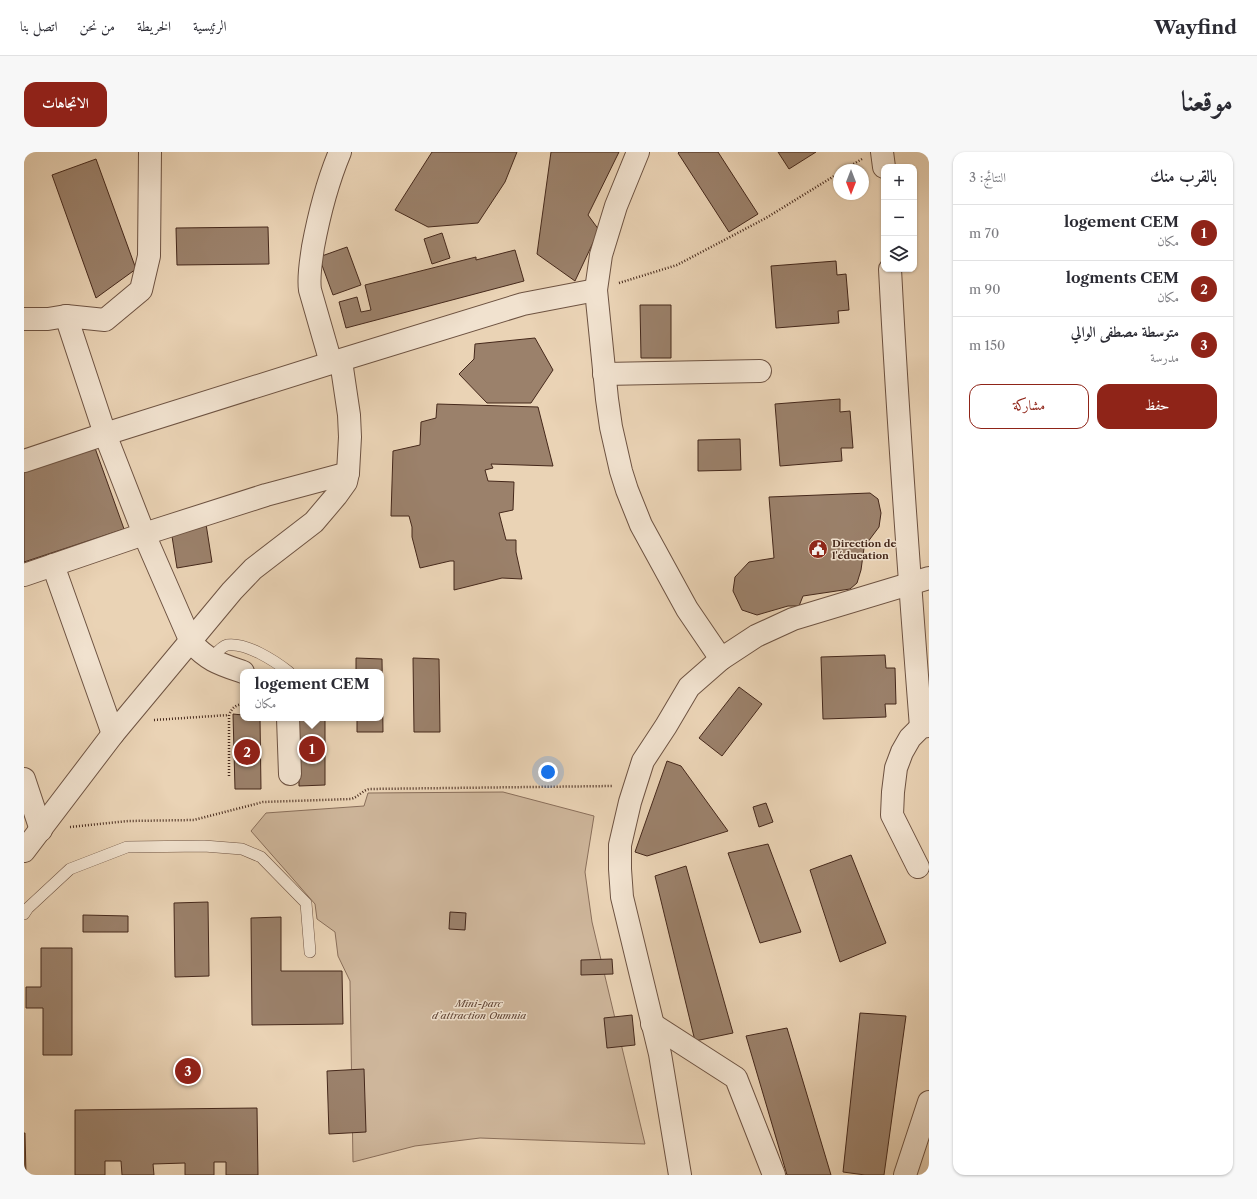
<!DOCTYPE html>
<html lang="ar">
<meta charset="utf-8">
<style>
body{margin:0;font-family:"Libre Caslon Text",Amiri,serif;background:#f7f7f7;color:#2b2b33;direction:rtl}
.controls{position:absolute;right:12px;top:12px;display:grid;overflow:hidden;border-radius:8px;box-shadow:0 1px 3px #0004}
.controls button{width:36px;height:36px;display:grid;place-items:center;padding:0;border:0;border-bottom:1px solid #e1e1e2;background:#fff;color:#2b2b33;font:20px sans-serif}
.compass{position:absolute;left:809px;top:12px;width:36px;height:36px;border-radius:50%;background:#fff;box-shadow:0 1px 3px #0004;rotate:180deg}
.you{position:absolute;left:524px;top:620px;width:14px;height:14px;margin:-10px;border:3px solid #fff;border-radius:50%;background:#1a73e8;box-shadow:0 0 0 6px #1a73e833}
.badge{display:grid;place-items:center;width:26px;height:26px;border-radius:50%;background:#8f2418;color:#fff;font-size:13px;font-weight:700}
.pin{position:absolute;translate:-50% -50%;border:2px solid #fff;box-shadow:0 1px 4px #0006}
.popup{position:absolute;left:216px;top:517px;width:144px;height:52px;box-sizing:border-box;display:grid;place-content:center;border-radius:8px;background:#fff;filter:drop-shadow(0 1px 3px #0005);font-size:13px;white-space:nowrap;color:#7c7c81}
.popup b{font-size:15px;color:#2b2b33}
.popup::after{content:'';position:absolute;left:50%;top:100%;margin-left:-8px;border:8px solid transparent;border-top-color:#fff}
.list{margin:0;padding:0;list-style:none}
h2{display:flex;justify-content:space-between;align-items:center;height:52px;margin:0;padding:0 16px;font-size:17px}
h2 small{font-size:13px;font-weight:400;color:#7c7c81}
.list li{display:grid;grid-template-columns:26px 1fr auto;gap:12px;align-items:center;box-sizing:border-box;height:56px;padding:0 16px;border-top:1px solid #e1e1e2}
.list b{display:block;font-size:15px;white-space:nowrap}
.list p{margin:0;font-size:13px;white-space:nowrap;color:#7c7c81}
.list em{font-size:13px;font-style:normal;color:#7c7c81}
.actions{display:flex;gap:8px;padding:12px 16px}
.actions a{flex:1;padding:9px 0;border:1px solid #8f2418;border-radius:12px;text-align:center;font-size:14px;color:#8f2418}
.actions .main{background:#8f2418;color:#fff}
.icon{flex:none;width:22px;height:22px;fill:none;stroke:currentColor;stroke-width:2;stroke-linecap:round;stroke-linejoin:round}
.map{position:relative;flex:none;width:905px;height:1023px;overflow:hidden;direction:ltr;border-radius:12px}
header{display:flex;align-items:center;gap:24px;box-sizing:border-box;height:56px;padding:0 20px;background:#fff;border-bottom:1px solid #e1e1e2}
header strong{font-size:19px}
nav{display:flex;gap:22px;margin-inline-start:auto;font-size:14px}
.intro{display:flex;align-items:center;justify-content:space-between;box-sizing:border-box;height:96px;padding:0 24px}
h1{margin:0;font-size:28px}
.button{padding:10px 18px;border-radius:12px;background:#8f2418;color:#fff;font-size:14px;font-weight:700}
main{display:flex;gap:24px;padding:0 24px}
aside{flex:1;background:#fff;border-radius:12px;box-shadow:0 1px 3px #0004}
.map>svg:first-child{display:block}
.green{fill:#ceb69b;stroke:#8a6f5b}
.building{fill:#9b816b;stroke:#45281b}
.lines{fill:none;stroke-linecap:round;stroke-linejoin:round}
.lane-casing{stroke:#6e5342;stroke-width:12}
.street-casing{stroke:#6e5342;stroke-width:24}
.path{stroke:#45281b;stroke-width:2.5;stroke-dasharray:1 2;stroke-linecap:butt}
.lane{stroke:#f1e2cf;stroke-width:11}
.street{stroke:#f1e2cf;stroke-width:22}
.labels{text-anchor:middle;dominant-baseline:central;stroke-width:3;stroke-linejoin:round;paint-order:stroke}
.poi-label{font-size:10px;font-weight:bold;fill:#45281b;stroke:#f1e2cf;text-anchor:start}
.park-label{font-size:10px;font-style:italic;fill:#604435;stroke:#f1e2cf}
</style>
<header>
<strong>Wayfind</strong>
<nav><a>الرئيسية</a><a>الخريطة</a><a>من نحن</a><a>اتصل بنا</a></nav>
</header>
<div class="intro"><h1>موقعنا</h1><a class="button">الاتجاهات</a></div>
<main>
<aside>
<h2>بالقرب منك<small>النتائج: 3</small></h2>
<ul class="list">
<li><span class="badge">1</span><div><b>logement CEM</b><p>مكان</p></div><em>70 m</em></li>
<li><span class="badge">2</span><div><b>logments CEM</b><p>مكان</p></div><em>90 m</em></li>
<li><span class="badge">3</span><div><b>متوسطة مصطفى الوالي</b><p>مدرسة</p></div><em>150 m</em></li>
</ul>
<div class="actions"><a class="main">حفظ</a><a>مشاركة</a></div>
</aside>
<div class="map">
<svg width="905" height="1023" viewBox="0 0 905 1023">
<rect width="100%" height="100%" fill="#ead3b5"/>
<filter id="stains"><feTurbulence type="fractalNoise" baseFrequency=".005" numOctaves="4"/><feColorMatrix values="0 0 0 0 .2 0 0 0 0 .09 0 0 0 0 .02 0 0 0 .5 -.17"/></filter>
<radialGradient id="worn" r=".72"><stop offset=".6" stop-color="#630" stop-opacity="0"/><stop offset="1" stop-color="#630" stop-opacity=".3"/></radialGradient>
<polygon class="green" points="479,640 570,664 561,720 568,770 621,992 456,986 391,994 329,1010 326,829 314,804 311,780 293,767 291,752 227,679 242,661 340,654 344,641"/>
<g class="building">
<polygon points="408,0 493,0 481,30 454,71 404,75 371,58"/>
<polygon points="527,0 595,0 564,63 575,78 551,129 513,102"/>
<polygon points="655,0 694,0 734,62 705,80 654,1"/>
<polygon points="754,0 792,0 765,17"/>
<polygon points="72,7 112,117 72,146 28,23"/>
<polygon points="244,75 245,112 153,113 152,76"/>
<polygon points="418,81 426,106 408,112 400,87"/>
<polygon points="323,95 337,133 309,143 295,105"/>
<polygon points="491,98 500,129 322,176 315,150 333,145 337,160 347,158 341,133 452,105 452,108"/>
<polygon points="812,109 813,123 822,122 825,158 814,159 815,171 752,176 747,114"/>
<polygon points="616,153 647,153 647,206 617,206"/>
<polygon points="511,186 529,218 507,251 463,251 435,222 450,207 451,192"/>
<polygon points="816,247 816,260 826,259 829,296 817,296 818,309 756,314 751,252"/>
<polygon points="413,252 514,255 529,314 467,312 469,316 461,318 464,329 490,330 489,358 475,361 482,388 492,388 492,400 498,427 478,426 430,438 430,409 426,409 396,416 388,385 388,375 385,364 367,364 369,299 396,293 397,270 412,266"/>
<polygon points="716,287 717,318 674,319 674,288"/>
<polygon points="71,296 100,377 0,410 0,320"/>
<polygon points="846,341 854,347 857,361 855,375 846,387 840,396 837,418 833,431 826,437 779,444 775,454 764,454 733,463 718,458 709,439 711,425 725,410 750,406 745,345"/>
<polygon points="182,372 188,410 153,416 147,378"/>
<polygon points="861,503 862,516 871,516 872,552 861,552 862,565 799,567 797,505"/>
<polygon points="332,506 358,507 359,580 333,580 333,566 357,566 357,520 332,520"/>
<polygon points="389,506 415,507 416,580 390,580"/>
<polygon points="715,535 738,552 698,604 675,586"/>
<polygon points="209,562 219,563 219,566 236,566 237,637 211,637"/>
<polygon points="274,566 301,566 301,633 275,634"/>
<polygon points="643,609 657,614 704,679 623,704 611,700"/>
<polygon points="742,651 749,670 735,675 729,655"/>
<polygon points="744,692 777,780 736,791 704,701"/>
<polygon points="827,703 862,791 816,810 786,718"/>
<polygon points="662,714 709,881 671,889 631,724"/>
<polygon points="184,750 185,824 151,825 150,751"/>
<polygon points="426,760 442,761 441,778 425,777"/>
<polygon points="59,763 104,764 104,780 59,780"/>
<polygon points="257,765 257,819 318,819 319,872 228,873 227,766"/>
<polygon points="17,796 48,796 48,903 19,903 19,856 2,856 2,835 17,835"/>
<polygon points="588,807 589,822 557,823 557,808"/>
<polygon points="836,861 882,864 860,1023 841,1023 819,1020"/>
<polygon points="608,863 611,893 583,896 580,866"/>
<polygon points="763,876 807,1023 763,1023 722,884"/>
<polygon points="340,917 342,980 305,982 303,919"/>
<polygon points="233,956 234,1023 202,1023 202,1010 190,1010 190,1023 161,1023 161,1011 129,1012 130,1023 98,1023 97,1009 81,1009 81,1023 51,1023 51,958"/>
<polygon points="0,981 1,981 2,1023 0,1023"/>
</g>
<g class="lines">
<defs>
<g id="lane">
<path d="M186 508C191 503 196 495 203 493 222 490 251 509 265 520"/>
<polyline points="0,762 4,756 46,717 103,695 180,694 218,697 237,705 282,751 286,800"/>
</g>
<g id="street">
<polyline points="614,0 592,54 577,103 572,138 583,247 587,275 597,319 603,338 617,373 663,457 697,507"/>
<polyline points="858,0 860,15"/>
<path d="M866 117C874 270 885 422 897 575"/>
<path d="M42 164 81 282 120 382 167 490C184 509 196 512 219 520"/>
<polyline points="0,167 24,167 42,164 81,168 117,138 125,104 126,0"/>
<path d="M307 211 286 138C284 124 287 110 289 95 295 63 303 31 316 0"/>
<polyline points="580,222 736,219"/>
<polyline points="0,309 78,283 307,211 499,152 572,138"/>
<polyline points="29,413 89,582"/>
<polyline points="0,423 120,382 242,343 324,321"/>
<polyline points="264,566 266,622"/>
<polyline points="0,627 17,678"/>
<polyline points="0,699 89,582 208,439 229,417 290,370 312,344 322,330 324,321 326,285 325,263 317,209"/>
<polyline points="894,715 868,663 869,640 872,616 878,600 886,586 897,575 905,574"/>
<polyline points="628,872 712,926 750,1023"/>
<polyline points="656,1023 636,902 598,745 596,717 596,693 606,650 619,609 642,574 665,535 697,507 732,484 769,467 905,426"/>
<polyline points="881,1023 905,950"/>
</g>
</defs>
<use href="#lane" class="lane-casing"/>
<use href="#street" class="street-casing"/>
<g class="path">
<polyline points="819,18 838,7"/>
<polyline points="595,131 653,113 742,66 815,21"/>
<polyline points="130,568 205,563"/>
<path d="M205 624V563C208 556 211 553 219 552"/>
<path d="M46 675 104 669 170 668 239 650 327 647C334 645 338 639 345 637L588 634"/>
</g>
<use href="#lane" class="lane"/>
<use href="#street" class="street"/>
</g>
<defs>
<symbol id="civic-disc" viewBox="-11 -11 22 22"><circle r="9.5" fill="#8f2418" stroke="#f1e2cf"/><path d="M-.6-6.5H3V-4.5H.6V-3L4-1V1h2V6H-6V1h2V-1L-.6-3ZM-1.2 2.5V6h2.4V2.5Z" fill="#fff"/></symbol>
</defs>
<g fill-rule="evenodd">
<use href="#civic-disc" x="783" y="386" width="22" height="22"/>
</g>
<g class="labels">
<g class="poi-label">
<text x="808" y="391">Direction de<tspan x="808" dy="12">l'éducation</tspan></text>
</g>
<g class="park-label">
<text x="455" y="851">Mini-parc<tspan x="455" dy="12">d’attraction Oumnia</tspan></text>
</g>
</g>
<rect width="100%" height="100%" filter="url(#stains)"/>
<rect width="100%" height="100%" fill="url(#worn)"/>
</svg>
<div class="controls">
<button>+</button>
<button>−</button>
<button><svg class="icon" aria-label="layers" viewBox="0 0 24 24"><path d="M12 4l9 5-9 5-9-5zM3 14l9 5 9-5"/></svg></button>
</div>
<svg class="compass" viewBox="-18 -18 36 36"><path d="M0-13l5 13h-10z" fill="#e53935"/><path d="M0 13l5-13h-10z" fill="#7c7c81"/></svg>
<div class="you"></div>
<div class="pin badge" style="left:288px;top:597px">1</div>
<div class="popup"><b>logement CEM</b>مكان</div>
<div class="pin badge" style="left:223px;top:600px">2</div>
<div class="pin badge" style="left:164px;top:919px">3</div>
</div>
</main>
